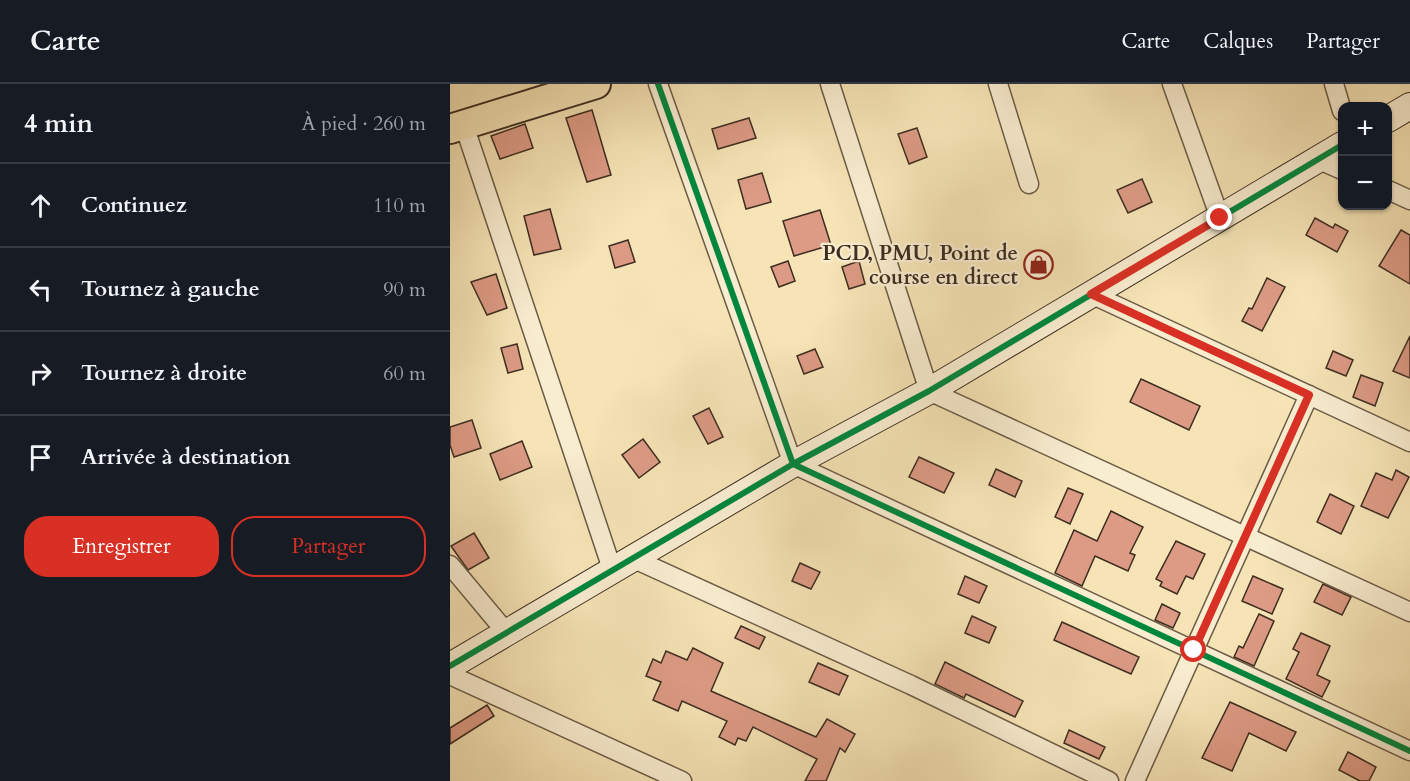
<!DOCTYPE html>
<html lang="fr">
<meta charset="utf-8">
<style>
body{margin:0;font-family:Cardo,serif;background:#20242c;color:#f1f3f6}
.controls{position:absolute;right:18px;top:18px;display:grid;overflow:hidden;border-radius:12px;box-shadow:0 2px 4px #0004}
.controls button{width:54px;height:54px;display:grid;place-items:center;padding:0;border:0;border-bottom:2px solid #363941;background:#171b24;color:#f1f3f6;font:30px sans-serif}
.stop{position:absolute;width:18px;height:18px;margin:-14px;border:4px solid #d93025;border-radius:50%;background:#fff}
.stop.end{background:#d93025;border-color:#fff;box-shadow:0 2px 6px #0008}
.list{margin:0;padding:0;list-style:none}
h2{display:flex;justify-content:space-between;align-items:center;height:78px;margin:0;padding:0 24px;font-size:26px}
h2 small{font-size:20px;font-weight:400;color:#9ea1a6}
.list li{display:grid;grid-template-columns:39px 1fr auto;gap:18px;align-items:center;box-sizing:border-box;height:84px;padding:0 24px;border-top:2px solid #363941}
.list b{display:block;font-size:22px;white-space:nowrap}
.list em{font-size:20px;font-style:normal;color:#9ea1a6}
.actions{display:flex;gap:12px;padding:18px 24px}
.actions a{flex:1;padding:14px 0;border:2px solid #d93025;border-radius:24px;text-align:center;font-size:21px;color:#d93025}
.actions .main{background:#d93025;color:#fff}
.icon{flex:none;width:33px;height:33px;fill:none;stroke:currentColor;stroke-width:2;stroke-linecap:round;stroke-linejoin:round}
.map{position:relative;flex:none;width:960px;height:697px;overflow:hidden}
header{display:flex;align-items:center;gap:36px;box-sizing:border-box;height:84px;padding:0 30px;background:#171b24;border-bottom:2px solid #363941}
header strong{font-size:28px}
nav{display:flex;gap:33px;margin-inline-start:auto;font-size:21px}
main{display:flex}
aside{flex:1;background:#171b24}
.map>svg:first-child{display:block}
.building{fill:#dd9b85;stroke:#3d2d21;stroke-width:1.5}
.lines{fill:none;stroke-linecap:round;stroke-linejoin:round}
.street-casing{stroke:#6b5b46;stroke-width:21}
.secondary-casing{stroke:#3d2d21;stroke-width:28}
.primary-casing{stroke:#3d2d21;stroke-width:32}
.street{stroke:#f9edd0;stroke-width:18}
.secondary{stroke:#f9edd0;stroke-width:26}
.primary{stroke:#f6e4b6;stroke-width:28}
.cycleway-casing{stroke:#f9edd0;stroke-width:10}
.cycleway{stroke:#00873e;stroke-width:6}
.route{stroke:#d93025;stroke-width:8}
.labels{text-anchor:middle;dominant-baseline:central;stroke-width:4.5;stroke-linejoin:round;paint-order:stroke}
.poi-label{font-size:21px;font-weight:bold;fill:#3d2d21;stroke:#f9edd0;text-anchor:end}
</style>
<header>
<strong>Carte</strong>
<nav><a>Carte</a><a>Calques</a><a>Partager</a></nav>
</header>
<main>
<aside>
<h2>4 min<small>À pied · 260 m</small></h2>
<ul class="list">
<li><svg class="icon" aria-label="ahead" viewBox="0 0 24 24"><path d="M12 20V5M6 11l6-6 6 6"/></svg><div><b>Continuez</b></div><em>110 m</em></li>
<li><svg class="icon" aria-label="left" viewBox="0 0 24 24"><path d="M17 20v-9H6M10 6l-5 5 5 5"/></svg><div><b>Tournez à gauche</b></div><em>90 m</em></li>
<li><svg class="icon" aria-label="right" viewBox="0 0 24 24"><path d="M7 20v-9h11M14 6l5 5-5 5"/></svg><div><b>Tournez à droite</b></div><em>60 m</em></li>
<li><svg class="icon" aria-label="arrive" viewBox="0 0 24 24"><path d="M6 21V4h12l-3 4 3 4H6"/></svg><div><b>Arrivée à destination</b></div></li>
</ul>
<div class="actions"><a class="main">Enregistrer</a><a>Partager</a></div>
</aside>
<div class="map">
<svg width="960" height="697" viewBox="0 0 960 697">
<rect width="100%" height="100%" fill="#f6e4b6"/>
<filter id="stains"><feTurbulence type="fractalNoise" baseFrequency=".00333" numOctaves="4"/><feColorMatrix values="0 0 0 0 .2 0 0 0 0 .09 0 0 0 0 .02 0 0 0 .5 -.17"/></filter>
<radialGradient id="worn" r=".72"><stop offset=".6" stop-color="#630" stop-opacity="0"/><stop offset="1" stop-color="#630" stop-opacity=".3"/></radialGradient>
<g class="building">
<polygon points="142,26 161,91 137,98 116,34"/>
<polygon points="299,34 306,54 268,65 262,45"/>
<polygon points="75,40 83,64 50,75 41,52"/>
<polygon points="467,44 477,73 459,80 448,50"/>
<polygon points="312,89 321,118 296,125 288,96"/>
<polygon points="692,95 702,118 678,129 667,106"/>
<polygon points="100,125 111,165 84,171 74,132"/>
<polygon points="370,126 381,161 344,172 333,137"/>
<polygon points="865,134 883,144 885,140 898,147 887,168 856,151"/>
<polygon points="951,146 960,151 960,200 929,182"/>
<polygon points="178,156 185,178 165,184 159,162"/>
<polygon points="338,177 345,197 329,203 321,183"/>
<polygon points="409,177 415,200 399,205 392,183"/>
<polygon points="46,190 57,224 37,231 21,198"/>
<polygon points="817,194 835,203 812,247 792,237 799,224 802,225"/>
<polygon points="960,252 960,294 943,287"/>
<polygon points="67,260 73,285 58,289 51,264"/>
<polygon points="365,265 373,283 354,290 347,272"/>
<polygon points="883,267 903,276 896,292 876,284"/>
<polygon points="911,291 933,299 925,322 903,313"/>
<polygon points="691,295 750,322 739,346 680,318"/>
<polygon points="259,324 273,353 258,360 243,332"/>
<polygon points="22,336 31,364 4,373 0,361 0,343"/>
<polygon points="193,355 210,378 189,394 172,371"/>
<polygon points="72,357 82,383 50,396 40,370"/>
<polygon points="469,373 504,389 494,409 459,393"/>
<polygon points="546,385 572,397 565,413 539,401"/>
<polygon points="946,386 959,393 938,434 911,422 926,389 942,396"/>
<polygon points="618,404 633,410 620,440 605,433"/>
<polygon points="880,410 904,422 891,450 867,438"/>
<polygon points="661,427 693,443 680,469 685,471 678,487 645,472 632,502 605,489 624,446 647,457"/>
<polygon points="24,449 39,474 18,486 1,462"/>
<polygon points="726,457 755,470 743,495 736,492 727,510 710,502 712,498 706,495"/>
<polygon points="350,479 370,488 361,505 342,497"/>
<polygon points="515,492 537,502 529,519 508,510"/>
<polygon points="803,492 833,505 822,530 792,517"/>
<polygon points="873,500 901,513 892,531 864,518"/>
<polygon points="712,520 730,529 723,544 705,536"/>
<polygon points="809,530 824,537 804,582 784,573 789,562 793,564"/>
<polygon points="522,532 546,543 539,559 515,549"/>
<polygon points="612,538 689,573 681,590 604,556"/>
<polygon points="291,542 315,553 309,565 285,554"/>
<polygon points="851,549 880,562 867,591 880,597 872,613 836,595 849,568 843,565"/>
<polygon points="243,564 273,579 261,607 366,653 377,635 405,650 395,668 390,664 376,697 355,697 367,675 303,643 296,657 288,654 285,661 269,653 277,637 232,617 228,627 203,616 211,598 196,592 203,575 211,579 216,567 237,576"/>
<polygon points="495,578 573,617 565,633 516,610 514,614 485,600"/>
<polygon points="368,579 398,592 389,611 359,598"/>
<polygon points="780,618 846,648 836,667 799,649 782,687 752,674"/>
<polygon points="37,621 44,632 0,660 0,644"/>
<polygon points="619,646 655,663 649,675 614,659"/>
<polygon points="898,668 926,683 919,697 910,697 889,686"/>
</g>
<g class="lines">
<defs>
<g id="street">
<polyline points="208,0 343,380 960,667"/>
<polyline points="380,0 479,307 960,528"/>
<polyline points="548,0 579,100"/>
<polyline points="722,0 770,134"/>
<polyline points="884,0 892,27"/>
<polyline points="14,41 162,485"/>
<polyline points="867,75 892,86"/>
<polyline points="938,106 960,116"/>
<polyline points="641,210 960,358"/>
<polyline points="182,474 461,601 659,697"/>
<polyline points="0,481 56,548"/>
<polyline points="0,591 232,697"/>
<polyline points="685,697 859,311"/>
</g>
<g id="secondary">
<polyline points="938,35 960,22"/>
<polyline points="0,582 343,380 479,307 892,61"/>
</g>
<polyline id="primary" points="0,45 146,0"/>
</defs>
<use href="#street" class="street-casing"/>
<use href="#secondary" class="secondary-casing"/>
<use href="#primary" class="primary-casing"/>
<use href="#street" class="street"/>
<use href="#secondary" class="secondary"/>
<use href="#primary" class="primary"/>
<defs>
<g id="cycleway">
<polyline points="208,0 343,380 960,667"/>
<polyline points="0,582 343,380 479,307 892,61"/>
</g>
</defs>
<use href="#cycleway" class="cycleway-casing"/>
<use href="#cycleway" class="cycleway"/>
</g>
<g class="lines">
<polyline class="route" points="744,566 859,311 641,210 770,134"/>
</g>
<defs>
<symbol id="shop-ring" viewBox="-11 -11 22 22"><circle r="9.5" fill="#f9edd0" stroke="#8f2418" stroke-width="1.5"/><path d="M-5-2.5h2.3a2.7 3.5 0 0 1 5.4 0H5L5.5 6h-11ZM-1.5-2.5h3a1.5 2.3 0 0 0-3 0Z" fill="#8f2418"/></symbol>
</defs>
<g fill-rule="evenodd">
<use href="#shop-ring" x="572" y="164" width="33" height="33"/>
</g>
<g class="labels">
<g class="poi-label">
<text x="568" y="169">PCD, PMU, Point de<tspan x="568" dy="24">course en direct</tspan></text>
</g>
</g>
<rect width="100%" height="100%" filter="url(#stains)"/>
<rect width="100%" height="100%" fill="url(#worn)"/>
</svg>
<div class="controls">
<button>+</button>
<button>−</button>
</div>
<div class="stop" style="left:744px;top:566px"></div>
<div class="stop end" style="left:770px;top:134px"></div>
</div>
</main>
